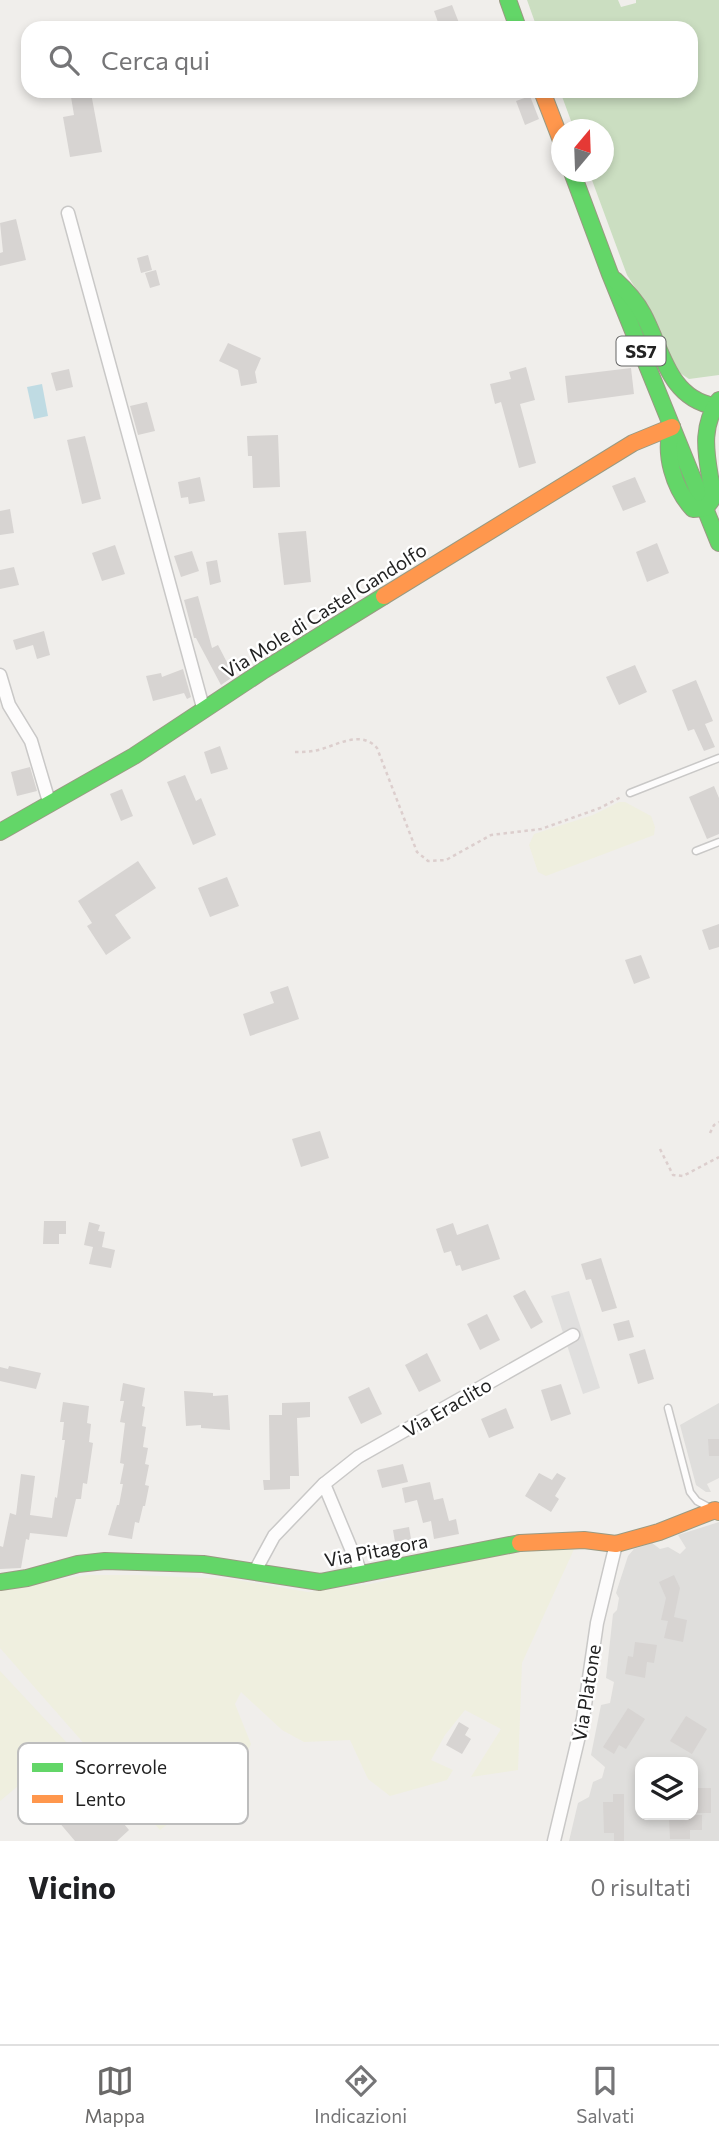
<!DOCTYPE html>
<html lang="it">
<style>
body{margin:0;font-family:Commissioner,sans-serif;background:#f6f6f6;color:#202124}
.controls{position:absolute;right:21px;bottom:21px;display:grid;overflow:hidden;border-radius:14px;box-shadow:0 4px 10px #0003}
.controls button{width:63px;height:63px;display:grid;place-items:center;padding:0;border:0;border-bottom:2px solid #e0e0e0;background:#fff;color:#202124;font:35px sans-serif}
.compass{position:absolute;left:551px;top:119px;width:63px;height:63px;border-radius:50%;background:#fff;box-shadow:0 4px 10px #0003;rotate:19deg}
.list{margin:0;padding:0;list-style:none}
h2{display:flex;justify-content:space-between;align-items:center;height:91px;margin:0;padding:0 28px;font-size:30px}
h2 small{font-size:23px;font-weight:400;color:#757577}
.icon{flex:none;width:38px;height:38px;fill:none;stroke:currentColor;stroke-width:2;stroke-linecap:round;stroke-linejoin:round}
.map{position:relative;flex:none;width:719px;height:1841px;overflow:hidden}
.search{position:absolute;background:#fff;box-shadow:0 4px 10px #0003;left:21px;right:21px;top:21px;height:77px;display:flex;align-items:center;gap:18px;box-sizing:border-box;padding:0 24px;border-radius:21px;color:#757577;font-size:26px}
.sheet{height:203px;background:#fff}
nav{display:flex;justify-content:space-around;align-items:center;box-sizing:border-box;height:98px;border-top:2px solid #e0e0e0;background:#fff;font-size:19px;color:#757577}
nav a{display:grid;justify-items:center;gap:4px}
nav .on{color:#6a6968}
.map>svg:first-child{display:block}
.residential{fill:#dfdedc;fill-rule:evenodd}
.farmland{fill:#efefdf}
.forest{fill:#cbdec1}
.parking{fill:#e0dfde}
.water{fill:#bfdbe3}
.building{fill:#d7d4d2}
.lines{fill:none;stroke-linecap:round;stroke-linejoin:round}
.lane-casing{stroke:#c9c8c7;stroke-width:9}
.street-casing{stroke:#c9c8c7;stroke-width:15}
.fast-casing{stroke:#999a82;stroke-width:18}
.slow-casing{stroke:#999a82;stroke-width:18}
.path{stroke:#dccecd;stroke-width:2.5;stroke-dasharray:3.5 3.5;stroke-linecap:butt}
.lane{stroke:#fdfcfc;stroke-width:6}
.street{stroke:#fdfcfc;stroke-width:12}
.fast{stroke:#63d668;stroke-width:16}
.slow{stroke:#ff974d;stroke-width:16}
.labels{text-anchor:middle;dominant-baseline:central;stroke-width:5;stroke-linejoin:round;paint-order:stroke}
.shield{fill:#fff;stroke:#646464;stroke-width:2}
.shield-label{font-size:18px;font-weight:bold;fill:#222}
.street-label{font-size:19px;fill:#222;stroke:#fff}
.key{fill:#fff;stroke:#bdbdbd;stroke-width:2}
.key-label{font-size:19px;fill:#222}
</style>
<div class="map">
<svg width="719" height="1841" viewBox="0 0 719 1841">
<rect width="100%" height="100%" fill="#f0eeeb"/>
<g class="residential">
<polygon points="719,1403 719,1478 707,1484 711,1492 706,1492 696,1485 680,1425"/>
<path d="M719 1522V1841H569L578 1803 589 1797 593 1782 602 1778 605 1767 591 1755 601 1705 610 1703 614 1682 606 1678 613 1614 617 1610 619 1598 616 1593 628 1556 634 1549 652 1543 660 1549 668 1547 680 1554 686 1548 678 1535ZM640 1762H693V1815H640Z"/>
</g>
<g class="farmland">
<polygon points="619,802 625,802 651,816 655,827 654,835 546,876 538,872 529,845 534,834 593,815"/>
<polygon points="548,1544 576,1545 522,1663 518,1770 471,1777 501,1729 465,1710 445,1735 431,1760 453,1770 447,1780 390,1796 368,1779 350,1740 304,1742 282,1730 241,1692 235,1704 251,1744 239,1770 160,1830 0,1648 0,1589 87,1575 136,1575 231,1579 308,1592 370,1584"/>
<polygon points="0,1671 68,1744 0,1801"/>
</g>
<polygon class="forest" points="527,0 618,0 621,7 636,3 636,0 719,0 719,375 689,379 677,371 654,317 627,275 589,172 604,172 604,130 574,129 560,91 691,91 691,28 537,28"/>
<polygon class="parking" points="569,1291 600,1388 583,1394 551,1296"/>
<polygon class="water" points="42,384 48,416 34,419 27,387"/>
<g class="building">
<polygon points="452,5 461,28 440,28 434,11"/>
<polygon points="91,93 102,152 70,157 63,117 74,115 71,97"/>
<polygon points="530,96 539,119 525,125 516,101"/>
<polygon points="16,219 26,260 0,266 0,253 3,252 0,223"/>
<polygon points="148,255 152,270 141,273 137,258"/>
<polygon points="156,270 160,285 150,288 145,273"/>
<polygon points="228,343 261,358 255,372 257,383 241,386 238,370 219,361"/>
<polygon points="526,367 535,400 520,404 536,463 519,468 501,402 495,404 490,384 511,379 509,372"/>
<polygon points="631,368 634,394 568,403 565,376"/>
<polygon points="69,369 73,387 56,391 51,373"/>
<polygon points="147,402 155,431 138,435 130,406"/>
<polygon points="278,435 280,487 253,488 252,456 248,456 247,436"/>
<polygon points="85,436 101,499 82,504 67,440"/>
<polygon points="200,477 205,501 189,504 188,497 181,498 178,482"/>
<polygon points="635,477 646,502 623,511 612,486"/>
<polygon points="10,509 14,533 0,535 0,511"/>
<polygon points="306,531 311,582 284,585 278,533"/>
<polygon points="657,543 669,573 647,582 636,552"/>
<polygon points="115,545 125,574 102,581 92,553"/>
<polygon points="192,551 199,571 181,577 174,556"/>
<polygon points="217,560 221,582 210,585 206,562"/>
<polygon points="14,567 19,585 0,589 0,570"/>
<polygon points="198,596 212,648 218,645 234,676 221,685 196,638 194,638 184,600"/>
<polygon points="44,631 50,655 37,659 33,645 16,650 13,640"/>
<polygon points="635,665 647,692 619,705 606,677"/>
<polygon points="183,669 191,697 187,699 184,693 153,701 146,676 161,673 162,677"/>
<polygon points="696,680 713,721 705,724 715,747 704,751 694,729 688,731 672,690"/>
<polygon points="220,746 228,769 211,774 204,752"/>
<polygon points="30,767 37,791 17,796 11,772"/>
<polygon points="185,775 196,801 201,798 216,835 193,845 167,782"/>
<polygon points="714,786 719,798 719,834 707,839 689,797"/>
<polygon points="122,789 133,816 121,821 110,794"/>
<polygon points="138,861 156,888 115,915 131,938 106,955 87,926 92,923 78,901"/>
<polygon points="227,877 239,906 210,917 198,888"/>
<polygon points="719,924 719,947 709,950 702,930"/>
<polygon points="641,955 650,978 634,984 625,960"/>
<polygon points="288,986 299,1019 250,1036 243,1014 274,1003 270,992"/>
<polygon points="320,1131 329,1158 301,1167 292,1139"/>
<polygon points="44,1221 66,1221 66,1234 59,1234 59,1244 43,1244"/>
<polygon points="89,1222 100,1225 98,1231 105,1232 102,1247 115,1250 111,1268 89,1264 93,1247 84,1245"/>
<polygon points="453,1223 457,1235 488,1224 500,1259 462,1271 460,1265 456,1266 451,1251 444,1253 436,1229"/>
<polygon points="601,1258 617,1308 602,1312 591,1279 586,1280 581,1264"/>
<polygon points="525,1290 543,1322 531,1329 513,1296"/>
<polygon points="487,1314 500,1340 480,1350 467,1324"/>
<polygon points="629,1320 634,1337 618,1341 613,1324"/>
<polygon points="645,1349 654,1379 638,1384 629,1354"/>
<polygon points="427,1353 441,1381 419,1392 405,1365"/>
<polygon points="9,1366 41,1373 36,1389 0,1381 0,1367 8,1369"/>
<polygon points="123,1383 145,1388 142,1406 145,1407 142,1426 146,1427 143,1447 148,1448 145,1464 149,1465 145,1485 149,1486 145,1506 143,1506 139,1523 135,1522 132,1539 108,1535 117,1505 119,1505 123,1484 120,1484 124,1464 120,1463 125,1423 120,1422 124,1401 120,1401"/>
<polygon points="561,1384 571,1414 551,1421 541,1390"/>
<polygon points="369,1387 382,1414 361,1424 348,1397"/>
<polygon points="184,1391 213,1393 213,1396 228,1395 230,1430 201,1428 201,1425 186,1426"/>
<polygon points="63,1402 89,1406 87,1423 91,1424 89,1442 93,1443 87,1484 83,1483 81,1499 76,1499 67,1537 30,1533 29,1540 26,1539 21,1568 0,1569 0,1546 3,1547 10,1513 16,1515 21,1474 35,1476 30,1515 52,1518 55,1497 57,1498 65,1440 62,1440 64,1422 60,1422"/>
<polygon points="310,1402 310,1417 297,1418 299,1476 290,1476 290,1489 264,1490 263,1480 270,1480 269,1415 282,1415 282,1403"/>
<polygon points="506,1408 514,1428 489,1438 481,1419"/>
<polygon points="708,1439 719,1439 719,1456 709,1456"/>
<polygon points="403,1464 408,1482 382,1488 377,1470"/>
<polygon points="539,1473 552,1480 557,1473 566,1478 555,1496 559,1499 551,1512 525,1496"/>
<polygon points="430,1482 434,1500 443,1498 449,1521 456,1519 459,1534 434,1539 431,1521 423,1523 417,1500 405,1503 402,1488"/>
<polygon points="409,1527 412,1545 396,1548 393,1530"/>
<polygon points="674,1575 680,1588 674,1617 687,1620 683,1642 664,1638 668,1621 661,1620 666,1598 659,1582"/>
<polygon points="635,1642 657,1645 654,1663 647,1662 645,1678 625,1674 628,1656 633,1657"/>
<polygon points="628,1708 645,1719 626,1749 619,1745 614,1754 603,1747"/>
<polygon points="686,1716 707,1729 692,1754 670,1741"/>
<polygon points="459,1722 469,1728 465,1735 471,1739 462,1754 446,1745"/>
<polygon points="75,1784 102,1815 111,1805 121,1816 119,1818 129,1830 117,1841 75,1841 47,1808"/>
<polygon points="695,1788 711,1788 711,1813 693,1813"/>
<polygon points="613,1794 624,1794 624,1841 614,1841 614,1833 604,1833 603,1802 613,1802"/>
<polygon points="680,1815 702,1815 702,1830 690,1830 690,1839 670,1839 669,1819 680,1819"/>
</g>
<g class="lines">
<defs>
<g id="lane">
<polyline points="630,793 719,758"/>
<polyline points="696,851 719,842"/>
<polyline points="668,1408 690,1492 697,1501 710,1508"/>
</g>
<g id="street">
<polyline points="68,213 204,711"/>
<polyline points="0,675 9,705 31,741 50,805"/>
<polyline points="324,1484 358,1457 573,1335"/>
<polyline points="255,1571 274,1536 324,1484 362,1575"/>
<polyline points="554,1841 583,1719 597,1623 616,1544"/>
</g>
<g id="fast">
<polyline points="508,0 518,28"/>
<polyline points="572,172 610,274 719,543"/>
<path d="M615 280C626 290 636 301 643 314 662 349 668 398 714 406"/>
<path d="M672 427C663 453 674 489 693 509L705 508C706 507 711 501 712 499 715 493 711 483 710 477 705 448 702 425 719 400"/>
<polyline points="0,832 134,756 264,670 384,596"/>
<polyline points="0,1582 27,1578 78,1564 105,1561 203,1564 320,1582 520,1543"/>
</g>
<g id="slow">
<polyline points="542,91 562,143"/>
<polyline points="384,596 633,443 672,427"/>
<polyline points="520,1543 584,1540 616,1544 659,1532 715,1510 719,1512"/>
</g>
</defs>
<use href="#lane" class="lane-casing"/>
<use href="#street" class="street-casing"/>
<use href="#fast" class="fast-casing"/>
<use href="#slow" class="slow-casing"/>
<g class="path">
<path d="M295 752C301 752 307 752 313 751 334 748 359 728 377 748L417 852 428 861 446 860 491 835 541 829 600 808 621 797"/>
<polyline points="710,1133 714,1125 719,1122"/>
<polyline points="660,1149 673,1175 683,1176 719,1157"/>
</g>
<use href="#lane" class="lane"/>
<use href="#street" class="street"/>
<use href="#fast" class="fast"/>
<use href="#slow" class="slow"/>
</g>
<g class="labels">
<rect class="shield" x="616.5" y="336.5" width="49" height="29" rx="5"/>
<g class="shield-label">
<text x="641" y="351">SS7</text>
</g>
<g class="street-label">
<text transform="translate(324 610) rotate(-32)">Via Mole di Castel Gandolfo</text>
<text transform="translate(447 1407) rotate(-30)">Via Eraclito</text>
<text transform="translate(376 1550) rotate(-11)">Via Pitagora</text>
<text transform="translate(586 1693) rotate(-81)">Via Platone</text>
</g>
</g>
<rect x="18" y="1743" width="230" height="81" rx="10" class="key"/>
<rect x="32" y="1763" width="31" height="9" fill="#63d668"/>
<rect x="32" y="1795" width="31" height="8" fill="#ff974d"/>
<g class="key-label">
<text x="75" y="1774">Scorrevole</text>
<text x="75" y="1806">Lento</text>
</g>
</svg>
<div class="controls">
<button><svg class="icon" aria-label="layers" viewBox="0 0 24 24"><path d="M12 4l9 5-9 5-9-5zM3 14l9 5 9-5"/></svg></button>
</div>
<svg class="compass" viewBox="-18 -18 36 36"><path d="M0-13l5 13h-10z" fill="#e53935"/><path d="M0 13l5-13h-10z" fill="#757577"/></svg>
<div class="search"><svg class="icon" aria-label="search" viewBox="0 0 24 24"><circle cx="10" cy="10" r="6"/><path d="M15 15l6 6"/></svg>Cerca qui</div>
</div>
<section class="sheet">
<h2>Vicino<small>0 risultati</small></h2>
<ul class="list">
</ul>
</section>
<nav>
<a class="on"><svg class="icon" aria-label="map" viewBox="0 0 24 24"><path d="M3 6l6-2 6 2 6-2v14l-6 2-6-2-6 2zM9 4v14M15 6v14"/></svg>Mappa</a>
<a><svg class="icon" aria-label="directions" viewBox="0 0 24 24"><path d="M12 3l9 9-9 9-9-9zM9 14v-3h6M13 9l2 2-2 2"/></svg>Indicazioni</a>
<a><svg class="icon" aria-label="saved" viewBox="0 0 24 24"><path d="M7 4h10v16l-5-4-5 4z"/></svg>Salvati</a>
</nav>
